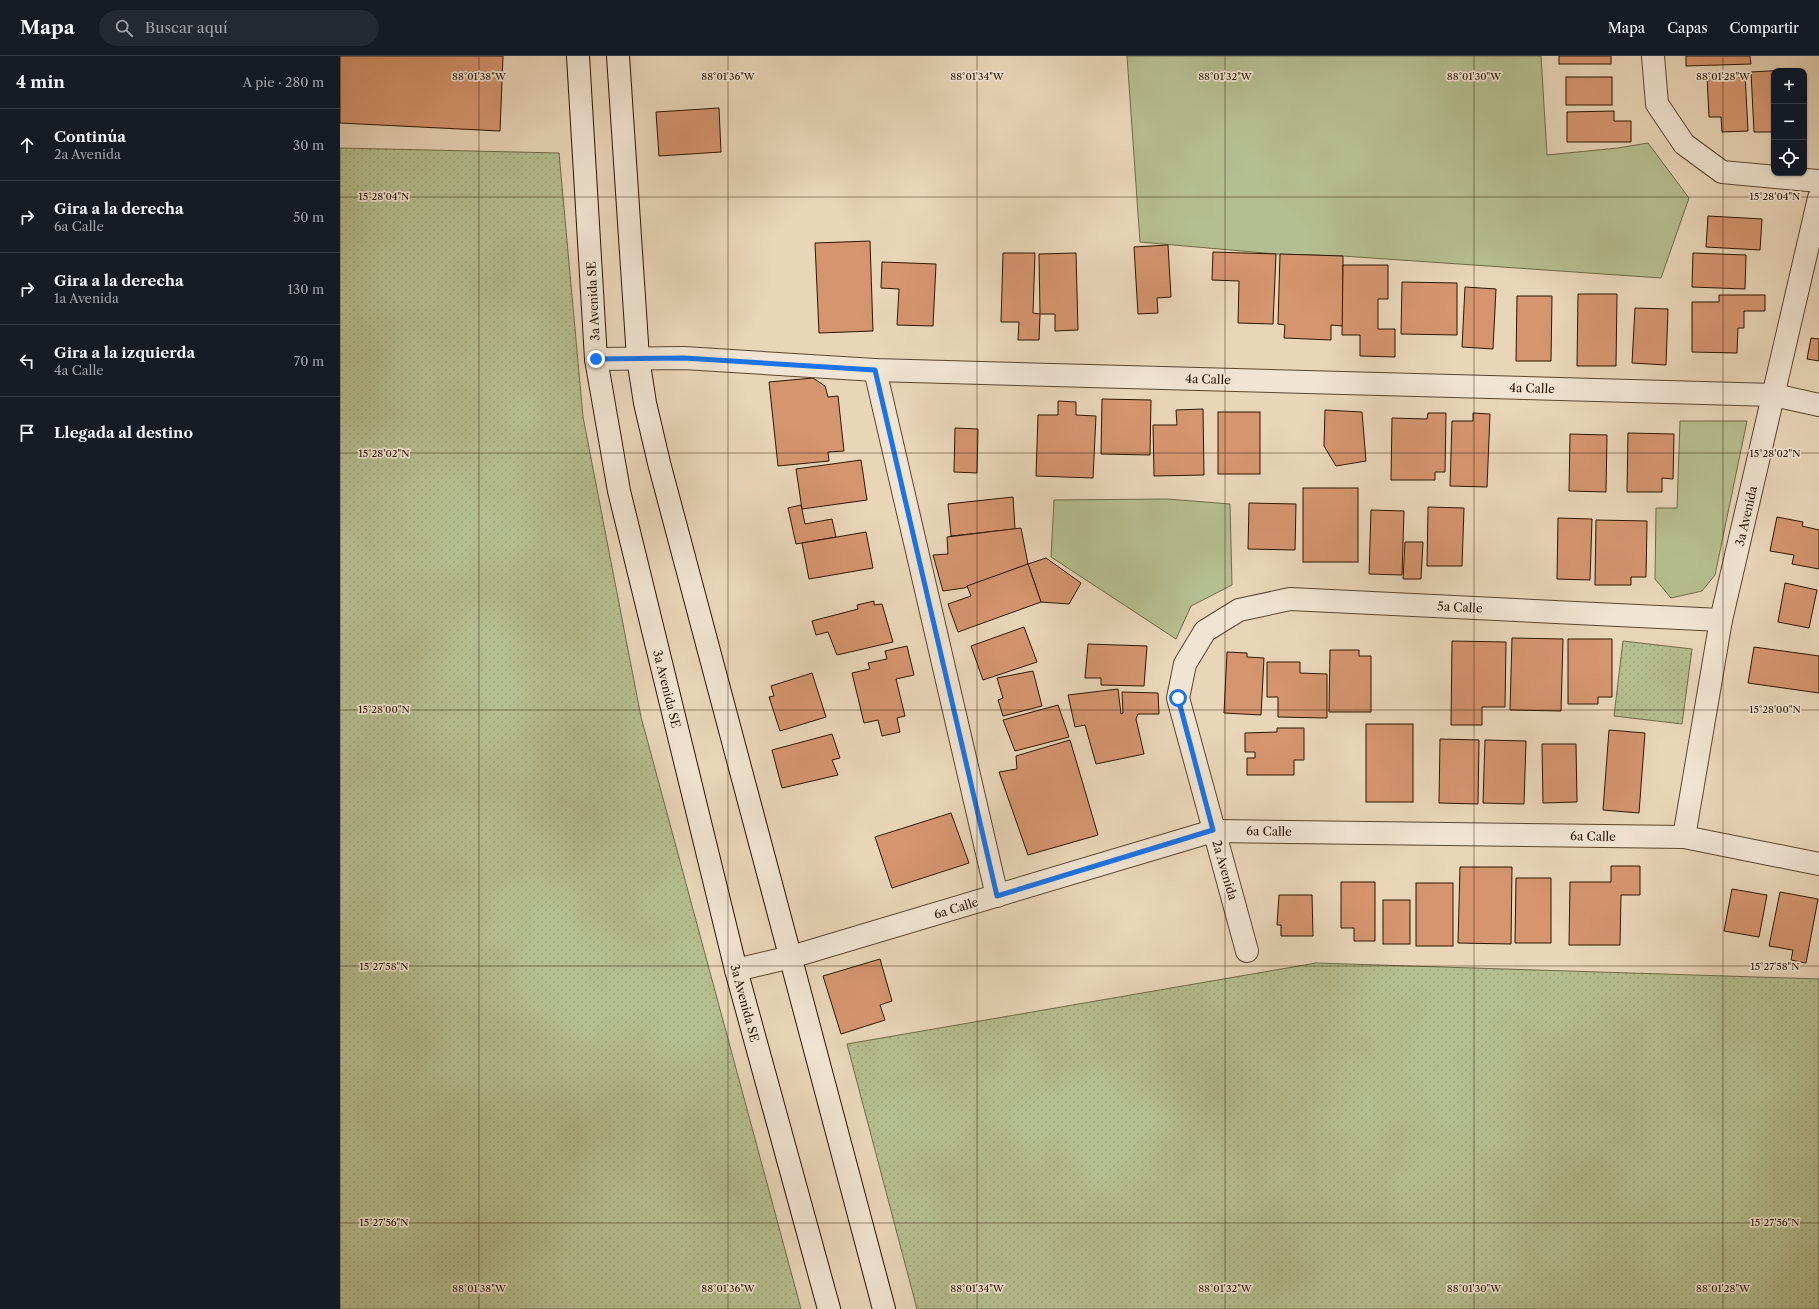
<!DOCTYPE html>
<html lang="es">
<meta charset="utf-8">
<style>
body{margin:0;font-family:"Libre Caslon Text",serif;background:#242831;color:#f1f3f6}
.controls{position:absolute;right:12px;top:12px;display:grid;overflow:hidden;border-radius:8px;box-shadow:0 1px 3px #0004}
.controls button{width:36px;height:36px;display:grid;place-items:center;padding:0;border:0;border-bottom:1px solid #363941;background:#171b24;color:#f1f3f6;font:20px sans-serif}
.stop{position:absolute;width:12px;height:12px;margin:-9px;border:3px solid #1a73e8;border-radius:50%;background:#fff}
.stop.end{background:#1a73e8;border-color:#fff;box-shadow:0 1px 4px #0008}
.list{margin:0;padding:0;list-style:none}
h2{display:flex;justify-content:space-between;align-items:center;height:52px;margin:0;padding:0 16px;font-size:17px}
h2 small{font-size:13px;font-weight:400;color:#9ea1a6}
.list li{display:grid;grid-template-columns:26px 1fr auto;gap:12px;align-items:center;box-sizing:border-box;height:72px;padding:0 16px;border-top:1px solid #363941}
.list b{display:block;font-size:15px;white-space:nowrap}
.list p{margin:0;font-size:13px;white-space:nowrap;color:#9ea1a6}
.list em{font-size:13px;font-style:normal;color:#9ea1a6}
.icon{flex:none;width:22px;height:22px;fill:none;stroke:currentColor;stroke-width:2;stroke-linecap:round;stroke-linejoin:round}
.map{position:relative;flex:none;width:1479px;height:1253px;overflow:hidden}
header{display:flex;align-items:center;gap:24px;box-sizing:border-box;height:56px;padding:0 20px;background:#171b24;border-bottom:1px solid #363941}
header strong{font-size:19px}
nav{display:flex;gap:22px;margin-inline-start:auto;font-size:14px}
.search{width:280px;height:36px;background:#242831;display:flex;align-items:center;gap:10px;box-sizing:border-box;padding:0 14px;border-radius:22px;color:#9ea1a6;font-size:15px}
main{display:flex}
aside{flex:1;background:#171b24}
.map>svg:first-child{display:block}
.grass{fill:url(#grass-dots);stroke:#706a48}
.park{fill:#b5be90;stroke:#706a48}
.building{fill:#d5956f;stroke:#2b1600}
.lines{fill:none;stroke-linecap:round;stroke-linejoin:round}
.street-casing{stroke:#5a462e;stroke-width:24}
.secondary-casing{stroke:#2b1600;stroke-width:24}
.street{stroke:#f1e4d2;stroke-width:22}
.secondary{stroke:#f1e4d2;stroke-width:22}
.route{stroke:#1a73e8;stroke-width:5}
.ticks{fill:none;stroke:#2b1600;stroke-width:1;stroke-opacity:0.45}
.labels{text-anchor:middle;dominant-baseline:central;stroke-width:3.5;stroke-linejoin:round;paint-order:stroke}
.street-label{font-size:12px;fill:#2b1600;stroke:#f1e4d2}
.ticks-label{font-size:10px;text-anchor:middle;fill:#2b1600;stroke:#f1e4d2;stroke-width:3.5;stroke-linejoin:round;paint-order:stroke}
</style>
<header>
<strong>Mapa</strong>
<div class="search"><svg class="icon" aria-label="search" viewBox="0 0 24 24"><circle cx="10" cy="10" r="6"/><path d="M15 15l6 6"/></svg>Buscar aquí</div>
<nav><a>Mapa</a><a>Capas</a><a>Compartir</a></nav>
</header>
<main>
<aside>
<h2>4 min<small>A pie · 280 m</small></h2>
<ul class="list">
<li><svg class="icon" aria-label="ahead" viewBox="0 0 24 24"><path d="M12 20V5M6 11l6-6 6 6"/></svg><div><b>Continúa</b><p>2a Avenida</p></div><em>30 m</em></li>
<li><svg class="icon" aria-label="right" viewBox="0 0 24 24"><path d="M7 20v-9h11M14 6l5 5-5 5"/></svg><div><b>Gira a la derecha</b><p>6a Calle</p></div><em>50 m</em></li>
<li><svg class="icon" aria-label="right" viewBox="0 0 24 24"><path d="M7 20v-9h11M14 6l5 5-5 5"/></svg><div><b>Gira a la derecha</b><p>1a Avenida</p></div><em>130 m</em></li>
<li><svg class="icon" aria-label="left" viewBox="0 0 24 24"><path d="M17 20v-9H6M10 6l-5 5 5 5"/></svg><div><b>Gira a la izquierda</b><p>4a Calle</p></div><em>70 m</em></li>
<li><svg class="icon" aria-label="arrive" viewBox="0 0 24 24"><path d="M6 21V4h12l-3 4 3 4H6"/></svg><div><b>Llegada al destino</b></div></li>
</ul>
</aside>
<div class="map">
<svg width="1479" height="1253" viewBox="0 0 1479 1253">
<defs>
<pattern id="grass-dots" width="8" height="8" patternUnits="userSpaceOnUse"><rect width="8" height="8" fill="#b5be90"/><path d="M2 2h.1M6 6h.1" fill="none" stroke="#9ca37a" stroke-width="1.8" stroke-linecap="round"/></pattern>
</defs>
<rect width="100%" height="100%" fill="#e9d6b9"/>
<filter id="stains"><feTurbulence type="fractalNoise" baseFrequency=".005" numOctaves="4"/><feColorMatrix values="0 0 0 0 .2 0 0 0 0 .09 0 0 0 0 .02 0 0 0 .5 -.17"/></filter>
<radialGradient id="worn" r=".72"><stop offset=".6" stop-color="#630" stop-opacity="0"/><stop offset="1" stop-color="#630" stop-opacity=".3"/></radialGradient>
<g class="grass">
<polygon points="0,92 219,97 243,361 301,661 461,1253 0,1253"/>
<polygon points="1283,585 1352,593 1342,668 1274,660"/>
<polygon points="976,907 1479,923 1479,1253 577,1253 507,988"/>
</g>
<g class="park">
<polygon points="787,0 1201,0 1207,99 1278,92 1308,87 1349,142 1321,222 1003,200 936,198 800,186"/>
<polygon points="1340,365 1407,365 1375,519 1362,535 1331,542 1315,523 1316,452 1337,452"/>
<polygon points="827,443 890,448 892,529 851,550 836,583 711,501 714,444"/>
</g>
<g class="building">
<polygon points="0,0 163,0 160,75 0,67"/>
<rect x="1219" y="0" width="52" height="8"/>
<polygon points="1346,0 1410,0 1411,8 1346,10"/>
<polygon points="1447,14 1434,15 1434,76 1414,76 1411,16"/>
<polygon points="1405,18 1408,75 1382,76 1381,61 1369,61 1367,20"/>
<rect x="1226" y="21" width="46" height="28"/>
<polygon points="379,52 381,96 319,100 316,56"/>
<polygon points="1274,55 1274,65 1291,65 1291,86 1227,86 1227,56"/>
<polygon points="1368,160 1422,163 1420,194 1366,191"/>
<polygon points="530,185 533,275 479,277 475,187"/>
<polygon points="828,189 831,241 817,242 818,257 798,258 794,191"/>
<polygon points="873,196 936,198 933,268 898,267 899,225 872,224"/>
<polygon points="663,197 695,197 693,257 700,258 699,284 678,284 679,266 661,266"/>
<polygon points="736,197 738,274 715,275 715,258 700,258 699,198"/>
<polygon points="1353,197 1406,199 1405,233 1352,231"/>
<polygon points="940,198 1003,200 1003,270 991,269 991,284 944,282 945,269 938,268"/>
<polygon points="542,206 596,208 593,270 557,269 559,233 541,232"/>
<polygon points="1003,209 1048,209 1048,243 1038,243 1038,273 1055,273 1055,301 1020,300 1020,279 1002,279"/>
<polygon points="1062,226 1117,227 1117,279 1061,278"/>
<polygon points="1125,231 1156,233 1153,293 1122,291"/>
<polygon points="1238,238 1277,238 1276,310 1237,310"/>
<polygon points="1379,239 1425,239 1425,255 1404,255 1404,272 1398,272 1397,297 1352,296 1352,246 1379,246"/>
<polygon points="1177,240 1212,240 1211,305 1176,305"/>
<polygon points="1295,252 1328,253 1326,309 1292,307"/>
<polygon points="1471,282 1479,283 1479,305 1467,303"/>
<polygon points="473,322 485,330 488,341 498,340 504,395 488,396 489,405 438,410 429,326"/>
<polygon points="762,343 811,344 810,399 761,398"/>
<polygon points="718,345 736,346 736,359 756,360 753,422 696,420 698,359 718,359"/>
<polygon points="863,353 864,419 814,420 813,369 837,369 836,354"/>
<polygon points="985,354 1022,356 1026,405 996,410 984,390"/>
<rect x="878" y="356" width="42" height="62"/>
<polygon points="1088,357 1106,357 1105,416 1095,416 1095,424 1051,424 1052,362 1087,363"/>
<polygon points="1133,357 1150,358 1147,431 1110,430 1112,365 1133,365"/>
<polygon points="615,372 638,373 637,417 614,416"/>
<polygon points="1288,377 1334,378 1333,423 1322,422 1322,436 1287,436"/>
<polygon points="1230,378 1267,379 1266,436 1229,435"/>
<polygon points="521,404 527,444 462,453 456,413"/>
<rect x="963" y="432" width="55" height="74"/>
<polygon points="673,441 675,473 611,480 608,448"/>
<polygon points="909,447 956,448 955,494 908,493"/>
<polygon points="461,449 465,468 492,463 496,481 456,488 448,452"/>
<polygon points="1088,451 1124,452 1122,510 1087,510"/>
<polygon points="1031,454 1064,455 1062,519 1029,518"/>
<polygon points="1437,461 1463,466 1462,470 1479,474 1479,513 1452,508 1454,499 1430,495"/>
<polygon points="1218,462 1252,463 1250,524 1217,523"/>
<polygon points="1256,464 1307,465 1306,521 1291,521 1291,529 1255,529"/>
<polygon points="681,472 688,508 624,532 603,535 593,499 608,498 607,481"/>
<polygon points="526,476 533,512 469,523 462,487"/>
<polygon points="1065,486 1083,486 1081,523 1063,523"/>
<polygon points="706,502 741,527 729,548 701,546 688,508"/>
<polygon points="688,508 701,546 618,576 608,548 631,540 627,530"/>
<polygon points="1445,527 1477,534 1469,572 1438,566"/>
<polygon points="534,545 534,549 542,548 553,586 497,599 488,576 476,579 472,565 518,553 517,549"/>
<polygon points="684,571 697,606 643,624 631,590"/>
<polygon points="1172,582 1223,583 1221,655 1170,654"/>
<polygon points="1228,583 1272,583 1272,641 1258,641 1258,648 1228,648"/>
<polygon points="1112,585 1166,586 1165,651 1142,651 1142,669 1111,669"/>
<polygon points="748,588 807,590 804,630 761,629 761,622 745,622"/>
<polygon points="567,590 574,619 556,623 565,660 557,662 560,676 542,680 538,664 524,667 512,617 530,613 528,607 547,603 545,595"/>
<polygon points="1414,591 1479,600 1479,637 1408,627"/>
<polygon points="990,594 1019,594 1019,600 1031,600 1031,656 989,656"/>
<polygon points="887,596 907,597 907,601 924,602 921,659 884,657"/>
<polygon points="927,606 960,606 960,617 987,618 987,662 938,661 938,641 927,641"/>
<polygon points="693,615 702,650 663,660 658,644 663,642 657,622"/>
<polygon points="472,617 486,661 440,675 429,641 434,640 431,630"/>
<polygon points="778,633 781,658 783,657 782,636 818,637 819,658 798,658 796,663 804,698 756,708 745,669 735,671 728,639"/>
<polygon points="718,649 729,681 675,695 663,664"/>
<rect x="1026" y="668" width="47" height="78"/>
<polygon points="937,672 964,672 964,704 954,704 954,719 907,719 907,702 915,702 915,696 905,696 905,677 937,676"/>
<polygon points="1269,674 1305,677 1299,757 1263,754"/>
<polygon points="492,678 500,702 492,704 498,719 442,732 432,694"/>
<polygon points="1100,683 1139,684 1138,748 1099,747"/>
<polygon points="730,684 758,779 688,799 659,716 677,713 676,700"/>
<polygon points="1145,684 1186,685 1184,748 1143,747"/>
<polygon points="1202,688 1236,688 1237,746 1203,747"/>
<polygon points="611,757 629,807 552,832 535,781"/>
<polygon points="1271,810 1300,810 1300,839 1281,839 1280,889 1229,889 1230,826 1271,826"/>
<polygon points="1120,811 1172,811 1171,888 1118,887"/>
<polygon points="1176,822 1211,822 1211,887 1175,887"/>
<polygon points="1001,826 1035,826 1035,885 1014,885 1014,872 1001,872"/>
<rect x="1076" y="827" width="37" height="63"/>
<polygon points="1392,833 1427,839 1419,881 1384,875"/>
<polygon points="1440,836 1478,843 1466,907 1451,904 1453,894 1429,890"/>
<polygon points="939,839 972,839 973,880 941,880 941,869 937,869"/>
<rect x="1043" y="844" width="27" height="44"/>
<polygon points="540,903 552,945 540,949 545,964 501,978 483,920"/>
</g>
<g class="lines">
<defs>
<g id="street">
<polyline points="1313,0 1317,48 1344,88 1382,116 1479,125"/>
<polyline points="256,303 344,302 535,314 1434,339 1479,349"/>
<polyline points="535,314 657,840"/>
<polyline points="1344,781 1381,564 1479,142"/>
<polyline points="907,895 838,642 845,608 865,575 899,554 950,543 1381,564"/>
<polyline points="396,914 451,901 873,775 1344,781 1479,808"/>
</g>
<g id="secondary">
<polyline points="238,0 256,303 279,435 396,914 489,1253"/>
<polyline points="278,0 298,302 305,347 319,407 544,1253"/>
</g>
</defs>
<use href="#street" class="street-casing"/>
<use href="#secondary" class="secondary-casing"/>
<use href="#street" class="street"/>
<use href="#secondary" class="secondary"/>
</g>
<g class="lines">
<polyline class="route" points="256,303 344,302 535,314 657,840 873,774 838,642"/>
</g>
<path class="ticks" d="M139 0V1253M388 0V1253M637 0V1253M885 0V1253M1134 0V1253M1383 0V1253M0 141H1479M0 397H1479M0 654H1479M0 910H1479M0 1167H1479"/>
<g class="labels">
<g class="street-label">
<text transform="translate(253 245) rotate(-93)">3a Avenida SE</text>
<text transform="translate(868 323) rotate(2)">4a Calle</text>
<text transform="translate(1192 332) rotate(2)">4a Calle</text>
<text transform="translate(1406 460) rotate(-77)">3a Avenida</text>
<text transform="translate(1120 551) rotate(3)">5a Calle</text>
<text transform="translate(327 633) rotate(76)">3a Avenida SE</text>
<text transform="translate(929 775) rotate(1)">6a Calle</text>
<text transform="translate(1253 780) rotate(1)">6a Calle</text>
<text transform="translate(885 814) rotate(74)">2a Avenida</text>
<text transform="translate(616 852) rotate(-17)">6a Calle</text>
<text transform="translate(405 947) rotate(75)">3a Avenida SE</text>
</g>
</g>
<g class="ticks-label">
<text x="139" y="24">88°01'38"W</text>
<text x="388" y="24">88°01'36"W</text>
<text x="637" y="24">88°01'34"W</text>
<text x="885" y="24">88°01'32"W</text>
<text x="1134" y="24">88°01'30"W</text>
<text x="1383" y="24">88°01'28"W</text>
<text x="44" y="144">15°28'04"N</text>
<text x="1435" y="144">15°28'04"N</text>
<text x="44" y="401">15°28'02"N</text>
<text x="1435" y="401">15°28'02"N</text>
<text x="44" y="657">15°28'00"N</text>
<text x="1435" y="657">15°28'00"N</text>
<text x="44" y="914">15°27'58"N</text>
<text x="1435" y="914">15°27'58"N</text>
<text x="44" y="1170">15°27'56"N</text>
<text x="1435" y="1170">15°27'56"N</text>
<text x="139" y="1236">88°01'38"W</text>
<text x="388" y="1236">88°01'36"W</text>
<text x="637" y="1236">88°01'34"W</text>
<text x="885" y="1236">88°01'32"W</text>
<text x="1134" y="1236">88°01'30"W</text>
<text x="1383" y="1236">88°01'28"W</text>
</g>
<rect width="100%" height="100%" filter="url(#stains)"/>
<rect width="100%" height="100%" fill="url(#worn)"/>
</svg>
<div class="controls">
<button>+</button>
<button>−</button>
<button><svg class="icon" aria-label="locate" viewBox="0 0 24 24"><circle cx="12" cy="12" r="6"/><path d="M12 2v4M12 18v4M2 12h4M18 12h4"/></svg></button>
</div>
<div class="stop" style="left:838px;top:642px"></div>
<div class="stop end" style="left:256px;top:303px"></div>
</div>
</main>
